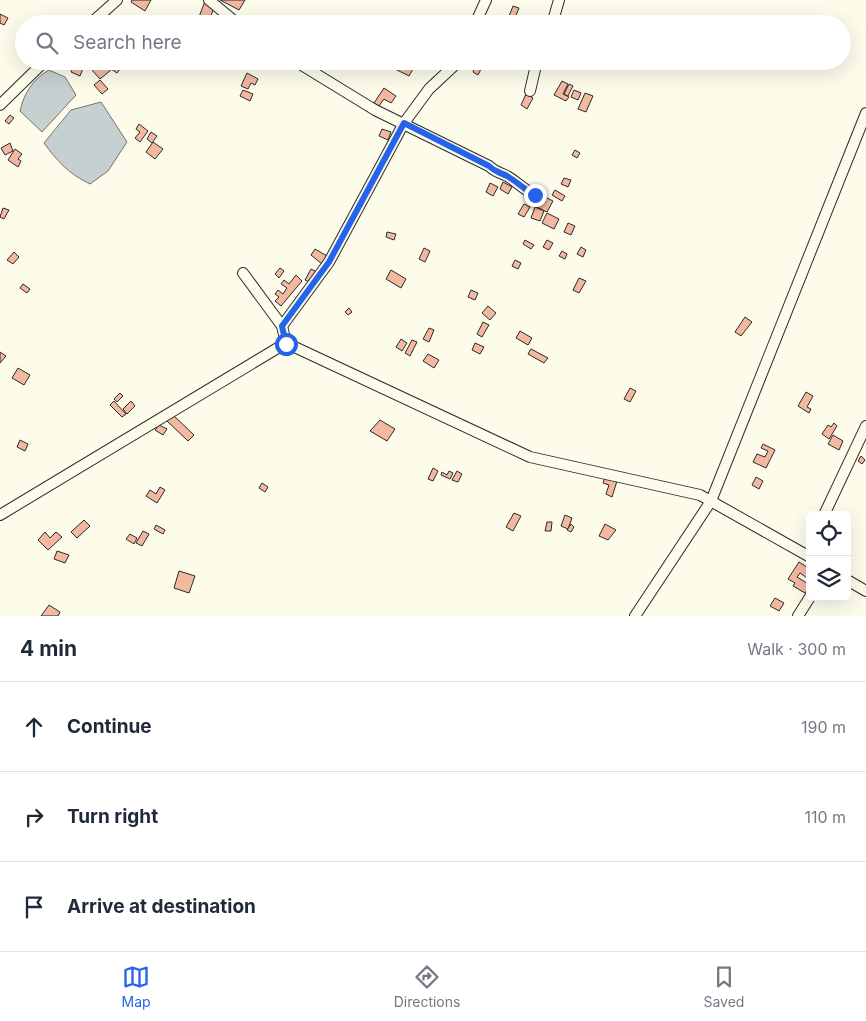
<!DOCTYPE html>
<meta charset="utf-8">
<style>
body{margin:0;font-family:Inter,sans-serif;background:#f6f6f7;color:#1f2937}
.controls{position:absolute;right:15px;bottom:15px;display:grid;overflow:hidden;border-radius:8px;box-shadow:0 5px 20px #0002}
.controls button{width:45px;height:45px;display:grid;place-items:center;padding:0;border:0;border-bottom:1px solid #e0e1e3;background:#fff;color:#1f2937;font:25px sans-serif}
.stop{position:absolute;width:15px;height:15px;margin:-11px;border:4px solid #2563eb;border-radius:50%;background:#fff}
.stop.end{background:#2563eb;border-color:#fff;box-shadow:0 1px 5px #0008}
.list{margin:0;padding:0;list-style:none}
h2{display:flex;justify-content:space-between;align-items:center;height:65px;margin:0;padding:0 20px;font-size:21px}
h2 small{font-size:16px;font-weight:400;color:#747a83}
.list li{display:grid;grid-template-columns:32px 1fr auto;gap:15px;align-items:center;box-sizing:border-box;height:90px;padding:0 20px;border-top:1px solid #e0e1e3}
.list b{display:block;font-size:19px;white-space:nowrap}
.list em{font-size:16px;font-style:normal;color:#747a83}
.icon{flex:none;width:28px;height:28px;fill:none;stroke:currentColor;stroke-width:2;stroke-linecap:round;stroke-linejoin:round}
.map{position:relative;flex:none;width:866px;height:616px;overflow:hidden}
.search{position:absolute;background:#fff;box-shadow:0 5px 20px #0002;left:15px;right:15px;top:15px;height:55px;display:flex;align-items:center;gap:12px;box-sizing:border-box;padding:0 18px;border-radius:28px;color:#747a83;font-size:19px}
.sheet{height:335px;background:#fff}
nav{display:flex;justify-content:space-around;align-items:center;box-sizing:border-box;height:70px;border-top:1px solid #e0e1e3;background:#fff;font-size:14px;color:#747a83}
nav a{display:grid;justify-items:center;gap:2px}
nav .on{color:#2563eb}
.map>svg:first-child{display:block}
.water{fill:#c7d0d0;stroke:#74746e}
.building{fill:#f2b8a0;stroke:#2b2b2b}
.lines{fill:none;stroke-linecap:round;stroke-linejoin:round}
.minor-casing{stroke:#2b2b2b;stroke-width:12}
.minor{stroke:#fdfbea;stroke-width:10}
.route{stroke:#2563eb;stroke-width:6}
</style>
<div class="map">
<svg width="866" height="616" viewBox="0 0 866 616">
<rect width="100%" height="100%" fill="#fdfbea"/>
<g class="water">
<path d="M49 70 65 77 76 95 42 132 20 111C24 93 33 79 49 70Z"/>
<path d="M101 102 127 142 108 171 90 184C69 174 57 161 44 143L71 110Z"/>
</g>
<g class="building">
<polygon points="132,0 151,0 145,11 131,2"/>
<polygon points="220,0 245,0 239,10"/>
<polygon points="205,1 215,5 209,21 199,17"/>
<polygon points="513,6 519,8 515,18 509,16"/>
<polygon points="0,14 8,18 4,25 0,23"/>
<polygon points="288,17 293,19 291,24 285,23"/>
<polygon points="62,61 72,61 69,66"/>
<polygon points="103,61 111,70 100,79 92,70"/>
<polygon points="397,61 407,61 405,65 413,69 409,76 393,68"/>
<polygon points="76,62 84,66 80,76 71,72"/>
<polygon points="477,62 483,65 478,75 473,72"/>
<polygon points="114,65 120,69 117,73 111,69"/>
<polygon points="247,73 258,79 255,85 251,83 248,89 241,86"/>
<polygon points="100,80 108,89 102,94 94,85"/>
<polygon points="562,81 568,84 563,94 569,97 566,101 554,95"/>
<polygon points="569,84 573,86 568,96 564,94"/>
<polygon points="384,88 396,96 391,103 384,99 379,106 374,103"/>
<polygon points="243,90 253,94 250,101 240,96"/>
<polygon points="574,90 581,93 578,100 571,97"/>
<polygon points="585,93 593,96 586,112 578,109"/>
<polygon points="526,94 533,98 527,109 521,105"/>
<polygon points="10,115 14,118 9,124 5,121"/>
<polygon points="139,124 148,131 140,142 135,138 140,132 136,129"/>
<polygon points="382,129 391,132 388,140 379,136"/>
<polygon points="151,132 157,136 152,143 147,139"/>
<polygon points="153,142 163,149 155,159 146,152"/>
<polygon points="10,143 13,151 5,155 1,148"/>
<polygon points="15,149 22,154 18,159 21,161 18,167 8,160"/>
<polygon points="575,150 580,153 577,158 572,155"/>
<polygon points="564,178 571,180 568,187 561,184"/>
<polygon points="503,182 512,187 508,194 500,189"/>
<polygon points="490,183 498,187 493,196 486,192"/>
<polygon points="555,190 565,196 562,201 552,195"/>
<polygon points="543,196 553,201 547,212 537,207"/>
<polygon points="524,204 530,207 524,217 518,214"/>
<polygon points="535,207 544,211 540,221 531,218"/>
<polygon points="3,208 9,210 4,219 0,217"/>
<polygon points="547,213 559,219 554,229 542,223"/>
<polygon points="568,223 575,226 571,235 564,232"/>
<polygon points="387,232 396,234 394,240 386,237"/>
<polygon points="525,240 534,245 531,249 523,244"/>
<polygon points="547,240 553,243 549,250 543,247"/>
<polygon points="581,247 586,250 583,257 577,254"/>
<polygon points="424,248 430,251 425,262 419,259"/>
<polygon points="315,249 327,256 322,264 311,255"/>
<polygon points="562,251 567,254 565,259 559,256"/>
<polygon points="14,252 19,257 13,264 7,260"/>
<polygon points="515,260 521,263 518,269 512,266"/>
<polygon points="280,268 284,271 279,278 275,274"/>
<polygon points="311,269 317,272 311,283 305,280"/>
<polygon points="391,270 406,279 401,288 386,279"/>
<polygon points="296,275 302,281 281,306 275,301 279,297 275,294 278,290 283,294 287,288 281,284 284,280 289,284"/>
<polygon points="579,278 586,281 579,293 573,290"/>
<polygon points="23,284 30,289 27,293 20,288"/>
<polygon points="471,290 478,293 475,300 468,297"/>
<polygon points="488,306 496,313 490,320 482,313"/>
<polygon points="349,308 352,312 348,315 345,312"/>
<polygon points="745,317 752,322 741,336 735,332"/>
<polygon points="483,322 489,325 482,337 477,334"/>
<polygon points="429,328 434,330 429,342 423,339"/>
<polygon points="520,331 532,338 528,345 516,338"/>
<polygon points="401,339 407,343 402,351 396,347"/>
<polygon points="412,340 417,342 410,356 405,353"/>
<polygon points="475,343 484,347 480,354 472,350"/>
<polygon points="531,349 548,358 544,363 528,354"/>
<polygon points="0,352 6,356 0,363"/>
<polygon points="428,354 439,360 434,368 423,361"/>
<polygon points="18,368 30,375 24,385 12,378"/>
<polygon points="630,388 636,391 630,402 624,399"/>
<polygon points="806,392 813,396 807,407 811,409 809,413 798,406"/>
<polygon points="120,393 123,396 117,402 114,399"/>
<polygon points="114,401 126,414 122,417 110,405"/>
<polygon points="131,401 135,406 127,414 123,409"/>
<polygon points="173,415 194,435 188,441 167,421"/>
<polygon points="380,420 395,429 387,441 370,431"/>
<polygon points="834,423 837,426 829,439 822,434 828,425 831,427"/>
<polygon points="159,425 167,429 163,435 155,430"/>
<polygon points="833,435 843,441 839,450 828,444"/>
<polygon points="20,440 28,444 25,451 17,447"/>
<polygon points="763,444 775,450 766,468 753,462 757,454 765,457 768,451 761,448"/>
<polygon points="861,456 865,460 862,464 858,461"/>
<polygon points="433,468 438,471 433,481 428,479"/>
<polygon points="449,471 453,473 450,479 441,475 442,472 447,475"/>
<polygon points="457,471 462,474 458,482 452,480"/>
<polygon points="605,477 617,481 612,497 606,494 609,485 603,483"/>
<polygon points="756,477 763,481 759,489 752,485"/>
<polygon points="262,483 268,487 265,492 259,488"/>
<polygon points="160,487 165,490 157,503 146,496 150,490 156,494"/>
<polygon points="514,513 521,516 513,531 506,527"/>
<polygon points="565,515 572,518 568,529 561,526"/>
<polygon points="84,520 90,526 77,538 71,532"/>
<polygon points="547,522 552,522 551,531 545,531"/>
<polygon points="571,524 574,527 571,532 567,530"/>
<polygon points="605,524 616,530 608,540 599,536"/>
<polygon points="156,525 165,530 163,534 154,529"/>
<polygon points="143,531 149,534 142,546 136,543"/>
<polygon points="45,532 50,538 56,532 62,537 48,550 38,540"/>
<polygon points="130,534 137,538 134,544 126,539"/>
<polygon points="57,551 69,555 65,563 54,559"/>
<polygon points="799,562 810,569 810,580 800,573 797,577 810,585 805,593 793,586 795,583 788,579"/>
<polygon points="179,571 195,576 189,593 174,588"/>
<polygon points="775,598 784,603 779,611 770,606"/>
<polygon points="49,605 60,612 58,616 41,616"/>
</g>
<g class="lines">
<defs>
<g id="minor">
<polyline points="209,0 238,24"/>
<polyline points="90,24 117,0"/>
<polyline points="475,24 486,0"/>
<polyline points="552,24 559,0"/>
<path d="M295 61 375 110 489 166C495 172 499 172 507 176 516 181 524 190 535 195"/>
<polyline points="530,91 537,61"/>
<polyline points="0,105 45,61"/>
<polyline points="243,273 282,326 286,343"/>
<polyline points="282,326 329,262 404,123 429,89 459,61"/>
<polyline points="0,515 286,343 530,457 700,495 810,557"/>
<polyline points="824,515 866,426"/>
<polyline points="847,580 866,591"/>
<polyline points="635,616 711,501 866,113"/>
<polyline points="798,616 810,597"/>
</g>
</defs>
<use href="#minor" class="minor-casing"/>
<use href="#minor" class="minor"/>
</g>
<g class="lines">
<path class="route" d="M286 344 282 326 329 262 404 123 489 166C495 172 499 172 507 176 516 181 525 190 535 195"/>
</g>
</svg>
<div class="controls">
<button><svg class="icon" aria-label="locate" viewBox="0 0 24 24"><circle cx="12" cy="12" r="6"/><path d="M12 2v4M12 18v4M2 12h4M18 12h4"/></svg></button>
<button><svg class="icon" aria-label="layers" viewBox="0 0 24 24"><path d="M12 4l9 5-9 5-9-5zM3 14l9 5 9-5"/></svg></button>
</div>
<div class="stop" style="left:286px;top:344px"></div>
<div class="stop end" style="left:535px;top:195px"></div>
<div class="search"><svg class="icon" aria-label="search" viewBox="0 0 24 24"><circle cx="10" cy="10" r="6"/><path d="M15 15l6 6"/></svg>Search here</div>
</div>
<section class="sheet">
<h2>4 min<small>Walk · 300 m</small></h2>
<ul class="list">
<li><svg class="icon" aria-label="ahead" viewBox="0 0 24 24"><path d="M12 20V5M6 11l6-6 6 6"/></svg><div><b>Continue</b></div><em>190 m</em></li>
<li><svg class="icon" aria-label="right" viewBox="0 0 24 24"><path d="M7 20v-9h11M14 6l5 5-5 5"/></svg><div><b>Turn right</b></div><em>110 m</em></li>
<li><svg class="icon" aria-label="arrive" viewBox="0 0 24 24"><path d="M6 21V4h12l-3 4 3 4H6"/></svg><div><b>Arrive at destination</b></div></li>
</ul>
</section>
<nav>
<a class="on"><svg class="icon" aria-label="map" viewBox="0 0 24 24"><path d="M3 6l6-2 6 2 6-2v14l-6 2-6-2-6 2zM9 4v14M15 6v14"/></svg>Map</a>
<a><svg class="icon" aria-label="directions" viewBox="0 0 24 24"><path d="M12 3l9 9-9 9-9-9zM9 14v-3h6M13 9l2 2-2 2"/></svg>Directions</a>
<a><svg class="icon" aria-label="saved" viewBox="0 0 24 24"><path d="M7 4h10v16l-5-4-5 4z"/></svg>Saved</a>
</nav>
